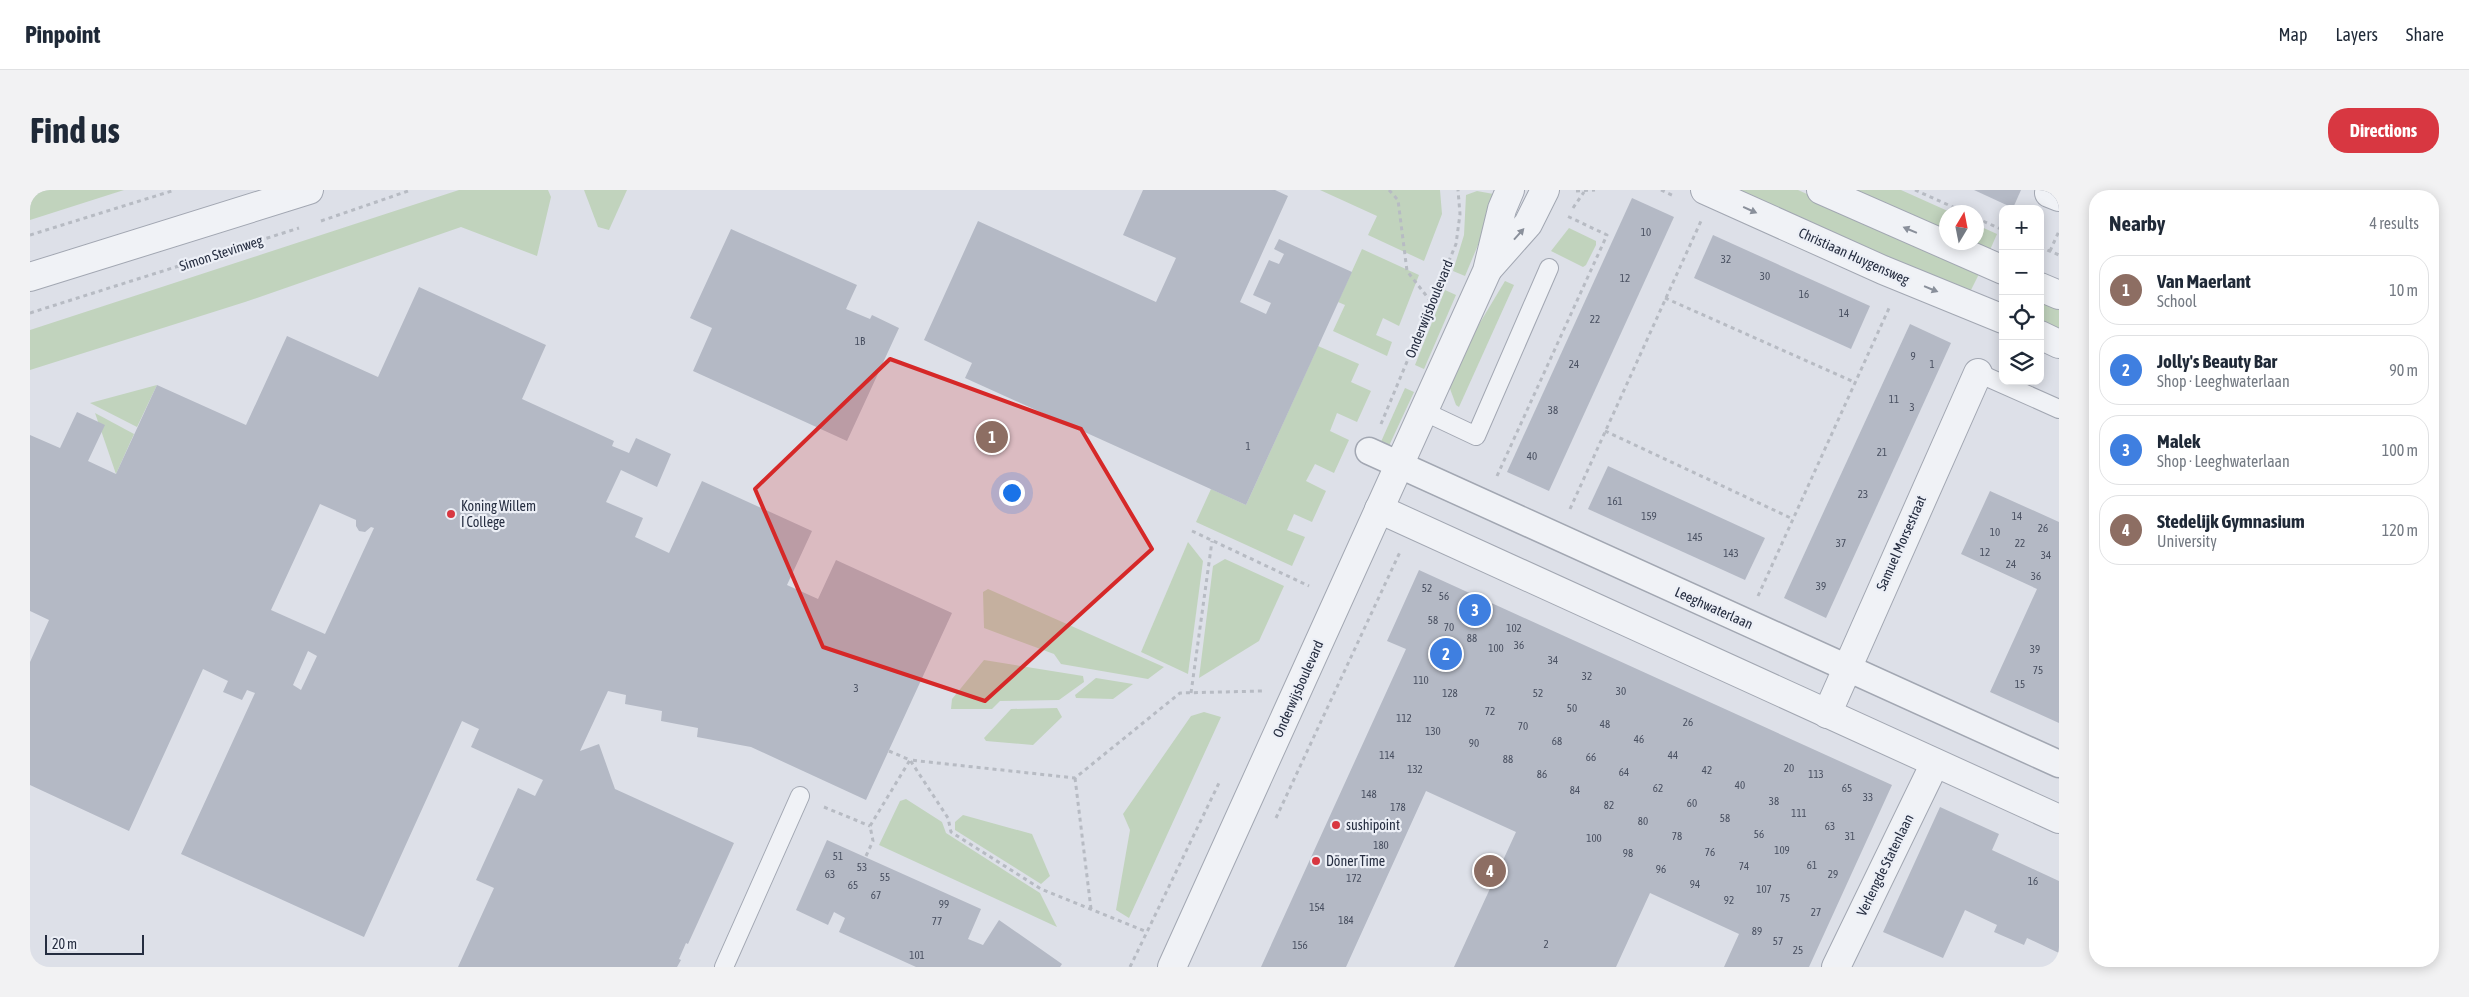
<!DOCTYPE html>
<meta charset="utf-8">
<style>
body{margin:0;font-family:"Asap Condensed",sans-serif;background:#f2f2f3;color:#1f2937}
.controls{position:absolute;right:15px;top:15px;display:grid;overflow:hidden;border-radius:10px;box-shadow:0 2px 12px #0003}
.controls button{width:45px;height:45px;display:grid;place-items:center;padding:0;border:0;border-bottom:1px solid #e0e1e3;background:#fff;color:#1f2937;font:25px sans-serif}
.compass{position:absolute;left:1909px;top:15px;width:45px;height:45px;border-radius:50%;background:#fff;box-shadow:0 2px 12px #0003;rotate:10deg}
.scale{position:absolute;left:15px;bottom:12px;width:99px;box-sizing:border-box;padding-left:5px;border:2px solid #252d40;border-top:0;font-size:14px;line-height:18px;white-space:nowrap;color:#252d40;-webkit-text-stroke:4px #eceff6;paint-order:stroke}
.you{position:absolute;left:981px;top:302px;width:18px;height:18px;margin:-12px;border:4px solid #fff;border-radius:50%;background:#1a73e8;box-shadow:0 0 0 8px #1a73e833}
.badge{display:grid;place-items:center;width:32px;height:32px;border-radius:50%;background:#d83741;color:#fff;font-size:16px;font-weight:700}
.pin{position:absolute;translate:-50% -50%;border:2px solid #fff;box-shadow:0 1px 5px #0006}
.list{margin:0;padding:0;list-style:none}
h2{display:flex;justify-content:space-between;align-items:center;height:65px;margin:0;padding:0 20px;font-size:21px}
h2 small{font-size:16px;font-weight:400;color:#747a83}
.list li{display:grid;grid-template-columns:32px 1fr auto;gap:15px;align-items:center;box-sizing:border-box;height:70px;margin:0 10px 10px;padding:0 10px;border:1px solid #e0e1e3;border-radius:20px}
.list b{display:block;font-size:19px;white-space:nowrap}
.list p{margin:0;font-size:16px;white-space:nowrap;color:#747a83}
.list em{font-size:16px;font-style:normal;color:#747a83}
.icon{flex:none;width:28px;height:28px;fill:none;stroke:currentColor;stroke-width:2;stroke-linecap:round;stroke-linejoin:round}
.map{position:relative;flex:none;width:2029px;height:777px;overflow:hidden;border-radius:20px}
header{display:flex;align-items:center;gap:30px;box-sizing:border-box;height:70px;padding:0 25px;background:#fff;border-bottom:1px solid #e0e1e3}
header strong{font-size:24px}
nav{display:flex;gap:28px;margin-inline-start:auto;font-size:18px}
.intro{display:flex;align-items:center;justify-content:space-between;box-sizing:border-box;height:120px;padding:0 30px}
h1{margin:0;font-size:35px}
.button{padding:12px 22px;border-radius:20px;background:#d83741;color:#fff;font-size:18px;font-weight:700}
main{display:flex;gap:30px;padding:0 30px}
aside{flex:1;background:#fff;border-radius:20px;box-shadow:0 2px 12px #0003}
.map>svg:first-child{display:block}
.green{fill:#c1d3bd}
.building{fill:#b4b9c5;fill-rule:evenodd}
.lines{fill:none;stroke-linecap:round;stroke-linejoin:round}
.service-casing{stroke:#a2a7b2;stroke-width:20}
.pedestrian-casing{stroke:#a2a7b2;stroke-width:29}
.minor-casing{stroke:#a2a7b2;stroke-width:30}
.tertiary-casing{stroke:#a2a7b2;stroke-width:30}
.path{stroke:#b7bbc3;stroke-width:3;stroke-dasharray:4 4;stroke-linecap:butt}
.service{stroke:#f0f2f6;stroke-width:18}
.pedestrian{stroke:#f0f2f6;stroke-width:26}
.minor{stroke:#f0f2f6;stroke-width:28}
.tertiary{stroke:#f0f2f6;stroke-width:28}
.oneway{fill:#8a909b}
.marked{fill:#d62828;fill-opacity:0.2;stroke:#d62828;stroke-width:4;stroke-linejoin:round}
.poi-dot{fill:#d83741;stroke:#eceff6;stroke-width:2}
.labels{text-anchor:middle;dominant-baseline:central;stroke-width:4.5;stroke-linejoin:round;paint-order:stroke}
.number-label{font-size:11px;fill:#495061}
.street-label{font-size:14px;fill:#252d40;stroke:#eceff6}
.poi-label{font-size:14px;fill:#252d40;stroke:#eceff6;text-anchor:start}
</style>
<header>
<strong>Pinpoint</strong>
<nav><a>Map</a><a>Layers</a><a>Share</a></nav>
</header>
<div class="intro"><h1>Find us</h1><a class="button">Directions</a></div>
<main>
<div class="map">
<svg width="2029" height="777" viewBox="0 0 2029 777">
<rect width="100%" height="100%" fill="#dde0e8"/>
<g class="green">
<polygon points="16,0 94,0 0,30 0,5"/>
<polygon points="429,0 518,0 521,7 507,66 431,37 215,112 0,180 0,140"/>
<polygon points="554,0 597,0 579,40 568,37"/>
<polygon points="1290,0 1410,0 1412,24 1394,71 1338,45 1347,26"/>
<polygon points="1709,0 1768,0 1950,82 1939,104"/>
<polygon points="1815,0 1871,0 1920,22 1916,22 1916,41"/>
<polygon points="1447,1 1469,5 1435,86 1423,81 1434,45 1436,5"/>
<polygon points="1947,35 1967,44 1960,60 1943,53 1946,52"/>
<polygon points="1539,38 1566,51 1566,55 1556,75 1553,77 1521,61"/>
<polygon points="1332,59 1389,85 1369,136 1353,128 1346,145 1362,152 1357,166 1303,141 1315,115 1308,112"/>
<polygon points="1475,91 1484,95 1429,217 1426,215 1419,196 1442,146"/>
<polygon points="1415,100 1426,105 1394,179 1385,175"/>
<polygon points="2010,110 2029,118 2029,142 2010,134"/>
<polygon points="1288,156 1329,174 1321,192 1341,201 1327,232 1307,223 1300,241 1319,250 1304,283 1285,274 1276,291 1296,301 1282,332 1264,324 1257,340 1275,347 1262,376 1166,332 1181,299 1216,315"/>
<polygon points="127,195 107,237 60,213"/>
<polygon points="1375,198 1384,202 1358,258 1350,254"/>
<polygon points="65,223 104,244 86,284"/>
<polygon points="1158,352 1173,371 1158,484 1111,462"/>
<polygon points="1195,369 1254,396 1229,451 1169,488 1183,376"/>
<polygon points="958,399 1134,477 1118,489 1031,474 1024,464 954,438 953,402"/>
<polygon points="954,470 1053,486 1054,492 1029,510 970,511 962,519 921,519 922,509"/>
<polygon points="1066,488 1103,494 1083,509 1046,508 1045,505"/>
<polygon points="1027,518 1032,527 1003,555 956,551 954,548 981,519"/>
<polygon points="1174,522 1191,527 1099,728 1086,720 1100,640 1093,624 1161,526"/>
<polygon points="876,609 912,632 916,643 1010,703 1027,737 849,655 870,611"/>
<polygon points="933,625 1002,644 1020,686 1011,694 925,640 925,632"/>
</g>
<g class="building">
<polygon points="1113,0 1245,0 1258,6 1210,112 1236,124 1241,113 1223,105 1239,70 1249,74 1254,64 1244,59 1249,49 1322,82 1216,315 935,188 942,173 894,150 948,31 1126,112 1146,68 1093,45"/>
<polygon points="1944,0 1991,0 1983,18"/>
<polygon points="1602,8 1644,27 1519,301 1477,282"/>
<polygon points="701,39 827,95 816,119 840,129 842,125 869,138 817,251 663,181 682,138 660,128"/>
<polygon points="1683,45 1840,116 1821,159 1664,88"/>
<path d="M389 97 516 155 492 209 584 251 582 256 599 263 606 248 641 264 627 297 591 280 576 312 613 328 605 347 639 363 672 291 782 341 757 395 788 409 806 370 922 423 836 610 721 557 667 547 668 538 631 531 632 521 595 514 596 505 578 501 550 561 569 554 585 599 704 653 658 754 656 753 649 769 651 770 647 777H428L464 698 446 690 488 598 505 606 513 590 441 557 449 539 432 531 334 747 151 664 225 503 217 500 212 510 193 502 198 491 173 479 99 641 0 595V472L19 430 0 421V245L30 258 47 222 75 235 58 271 86 284 127 195 216 235 257 146 348 187ZM290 314 326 330V336L329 341 335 342 341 337 344 338 295 444 241 420ZM278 461 287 466 271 500 263 495Z"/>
<polygon points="1880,134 1921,153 1796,428 1754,408"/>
<polygon points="1578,276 1735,348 1715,390 1558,319"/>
<polygon points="1960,301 2029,332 2029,533 1960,502 2007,399 1931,364"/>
<polygon points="1389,380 1862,595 1779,777 1694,777 1709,744 1620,703 1586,777 1424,777 1486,642 1396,601 1316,777 1231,777 1376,459 1357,451"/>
<polygon points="1910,617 1969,644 1962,660 2029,691 2029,763 1997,748 1994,755 1964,742 1967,735 1935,720 1913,768 1853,742"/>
<polygon points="797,650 951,719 938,749 953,755 969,730 1032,774 1030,777 886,777 809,742 815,728 804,722 798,735 766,720"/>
</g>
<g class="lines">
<defs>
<g id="service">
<polyline points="1948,183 2029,219"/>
<polyline points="1393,221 1446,246 1519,78"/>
<polyline points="694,777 770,606"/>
</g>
<polyline id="pedestrian" points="1339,261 2029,574"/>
<g id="minor">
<polyline points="2021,0 2019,3 2029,7"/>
<polyline points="1349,319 2029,629"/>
<polyline points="1797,524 1948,183"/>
<polyline points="1806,777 1905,573"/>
</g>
<g id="tertiary">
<polyline points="1675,0 1853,80 1973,129"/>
<polyline points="1791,0 1973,80"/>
<polyline points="1459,78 1498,34 1515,0"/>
<polyline points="0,87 279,0"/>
<polyline points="2010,97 2029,105"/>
<polyline points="2010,145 2029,154"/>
<polyline points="1142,777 1457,81 1472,19 1480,0"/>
</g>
</defs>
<use href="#service" class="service-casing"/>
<use href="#pedestrian" class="pedestrian-casing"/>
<use href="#minor" class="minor-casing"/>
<use href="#tertiary" class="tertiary-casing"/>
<g class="path">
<polyline points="1359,0 1368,10 1377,81 1402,113"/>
<polyline points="1631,0 1644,6"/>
<polyline points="1885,0 1934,22"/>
<polyline points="1546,1 1565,0"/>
<polyline points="1543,18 1554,2"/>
<polyline points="1946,28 1973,40"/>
<polyline points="291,31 381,0"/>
<polyline points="0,45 145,0"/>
<polyline points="2010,57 2029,65"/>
<polyline points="2020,61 2029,41"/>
<polyline points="1635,108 1824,192"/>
<polyline points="0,123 269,38"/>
<polyline points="1351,234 1426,54 1430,24 1428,0"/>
<polyline points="1575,241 1763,329"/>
<polyline points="1467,286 1577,45 1537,26"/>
<polyline points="1540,319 1671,31"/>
<polyline points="1162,341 1279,396"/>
<polyline points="1728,406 1860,116"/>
<polyline points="1161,503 1182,351"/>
<polyline points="859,561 880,570 918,628 921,642 1011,699 1117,742"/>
<polyline points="1045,588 1061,719"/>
<polyline points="794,617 840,636"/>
<polyline points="1246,628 1370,362"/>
<polyline points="836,666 843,651 840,636 880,570 1045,588 1150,503 1232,501"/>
<polyline points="1100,777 1189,593"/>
</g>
<use href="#service" class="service"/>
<use href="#pedestrian" class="pedestrian"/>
<use href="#minor" class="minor"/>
<use href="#tertiary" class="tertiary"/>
</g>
<defs><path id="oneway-solid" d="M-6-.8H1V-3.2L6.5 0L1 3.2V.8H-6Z" transform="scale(1.25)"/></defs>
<g class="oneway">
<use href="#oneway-solid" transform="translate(1720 20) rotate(24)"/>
<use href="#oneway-solid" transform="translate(1880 40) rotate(-157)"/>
<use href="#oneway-solid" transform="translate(1489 44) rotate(-48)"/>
<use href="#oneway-solid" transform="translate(1901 99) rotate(22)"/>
</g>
<path class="marked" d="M860 169 1051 239 1122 359 955 511 793 457 725 299Z"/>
<g class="poi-dot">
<circle cx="421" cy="324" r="5"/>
<circle cx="1306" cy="635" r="5"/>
<circle cx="1286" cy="671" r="5"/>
</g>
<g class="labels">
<g class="number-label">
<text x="1616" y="42">10</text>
<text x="1696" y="69">32</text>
<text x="1735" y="86">30</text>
<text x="1595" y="88">12</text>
<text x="1774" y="104">16</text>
<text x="1814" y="123">14</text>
<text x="1565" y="129">22</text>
<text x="830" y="151">1B</text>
<text x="1883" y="166">9</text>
<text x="1544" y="174">24</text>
<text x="1902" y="174">1</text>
<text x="1864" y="209">11</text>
<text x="1882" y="217">3</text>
<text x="1523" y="220">38</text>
<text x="1218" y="256">1</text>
<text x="1852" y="262">21</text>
<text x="1502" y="266">40</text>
<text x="1833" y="304">23</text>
<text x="1585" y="311">161</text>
<text x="1619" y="326">159</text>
<text x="1987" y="326">14</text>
<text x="2013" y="338">26</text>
<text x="1965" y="342">10</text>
<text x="1665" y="347">145</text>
<text x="1811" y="353">37</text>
<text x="1990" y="353">22</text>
<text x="1955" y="362">12</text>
<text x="1701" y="363">143</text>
<text x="2016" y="365">34</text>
<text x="1981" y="374">24</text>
<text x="2006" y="386">36</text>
<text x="1791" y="396">39</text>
<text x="1397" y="398">52</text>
<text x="1414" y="406">56</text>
<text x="1403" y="430">58</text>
<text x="1419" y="437">70</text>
<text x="1484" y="438">102</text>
<text x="1442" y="448">88</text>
<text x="1489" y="455">36</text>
<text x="1466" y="458">100</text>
<text x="2005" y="459">39</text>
<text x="1523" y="470">34</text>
<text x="2008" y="480">75</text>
<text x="1557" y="486">32</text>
<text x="1391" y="490">110</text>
<text x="1990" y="494">15</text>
<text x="826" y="498">3</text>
<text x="1591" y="501">30</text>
<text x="1420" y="503">128</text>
<text x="1508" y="503">52</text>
<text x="1542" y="518">50</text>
<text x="1460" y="521">72</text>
<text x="1374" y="528">112</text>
<text x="1658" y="532">26</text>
<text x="1575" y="534">48</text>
<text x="1493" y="536">70</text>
<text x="1403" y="541">130</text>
<text x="1609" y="549">46</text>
<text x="1527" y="551">68</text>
<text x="1444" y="553">90</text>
<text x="1357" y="565">114</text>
<text x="1643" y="565">44</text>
<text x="1561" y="567">66</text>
<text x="1478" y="569">88</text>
<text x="1759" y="578">20</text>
<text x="1385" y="579">132</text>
<text x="1677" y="580">42</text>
<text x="1594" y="582">64</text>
<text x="1512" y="584">86</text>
<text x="1786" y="584">113</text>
<text x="1710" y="595">40</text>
<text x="1628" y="598">62</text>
<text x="1817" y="598">65</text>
<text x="1545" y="600">84</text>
<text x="1339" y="604">148</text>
<text x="1838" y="607">33</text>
<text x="1744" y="611">38</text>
<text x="1662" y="613">60</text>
<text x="1579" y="615">82</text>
<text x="1368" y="617">178</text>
<text x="1769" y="623">111</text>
<text x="1695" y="628">58</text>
<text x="1613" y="631">80</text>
<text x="1800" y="636">63</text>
<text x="1729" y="644">56</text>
<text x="1647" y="646">78</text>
<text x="1820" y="646">31</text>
<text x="1564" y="648">100</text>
<text x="1351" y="655">180</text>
<text x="1752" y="660">109</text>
<text x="1680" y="662">76</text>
<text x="1598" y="663">98</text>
<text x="808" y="666">51</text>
<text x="1782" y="675">61</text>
<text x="1714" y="676">74</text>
<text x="832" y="677">53</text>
<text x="1631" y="679">96</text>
<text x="800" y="684">63</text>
<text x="1803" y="684">29</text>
<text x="855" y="687">55</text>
<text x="1324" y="688">172</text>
<text x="2003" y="691">16</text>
<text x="1665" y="694">94</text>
<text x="823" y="695">65</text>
<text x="1734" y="699">107</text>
<text x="846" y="705">67</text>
<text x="1755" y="708">75</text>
<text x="1699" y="710">92</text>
<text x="914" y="714">99</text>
<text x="1287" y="717">154</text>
<text x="1786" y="722">27</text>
<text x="1316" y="730">184</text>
<text x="907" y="731">77</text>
<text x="1727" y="741">89</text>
<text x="1748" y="751">57</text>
<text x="1516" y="754">2</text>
<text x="1270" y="755">156</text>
<text x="1768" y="760">25</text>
<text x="887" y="765">101</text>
</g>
<g class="street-label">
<text transform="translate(191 63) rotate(-18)">Simon Stevinweg</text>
<text transform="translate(1824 66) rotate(24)">Christiaan Huygensweg</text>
<text transform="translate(1399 119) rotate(-68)">Onderwijsboulevard</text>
<text transform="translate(1871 353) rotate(-66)">Samuel Morsestraat</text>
<text transform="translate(1684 418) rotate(24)">Leeghwaterlaan</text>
<text transform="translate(1268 499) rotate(-66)">Onderwijsboulevard</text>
<text transform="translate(1855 675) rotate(-64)">Verlengde Statenlaan</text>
</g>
<g class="poi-label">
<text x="431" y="316">Koning Willem<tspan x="431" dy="16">I College</tspan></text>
<text x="1316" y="635">sushipoint</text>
<text x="1296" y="671">Döner Time</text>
</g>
</g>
</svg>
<div class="controls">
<button>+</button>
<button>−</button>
<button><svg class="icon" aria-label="locate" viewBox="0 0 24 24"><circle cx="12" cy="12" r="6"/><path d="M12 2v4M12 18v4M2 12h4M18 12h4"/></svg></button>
<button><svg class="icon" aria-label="layers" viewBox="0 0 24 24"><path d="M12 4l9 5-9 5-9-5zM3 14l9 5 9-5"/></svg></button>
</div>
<svg class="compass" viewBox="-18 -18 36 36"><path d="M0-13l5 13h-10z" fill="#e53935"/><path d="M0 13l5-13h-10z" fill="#747a83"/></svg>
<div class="scale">20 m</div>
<div class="you"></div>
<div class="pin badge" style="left:962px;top:247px;background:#8d6e63">1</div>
<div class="pin badge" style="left:1416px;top:464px;background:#3f7fe0">2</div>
<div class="pin badge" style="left:1445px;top:420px;background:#3f7fe0">3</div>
<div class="pin badge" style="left:1460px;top:681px;background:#8d6e63">4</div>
</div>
<aside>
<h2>Nearby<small>4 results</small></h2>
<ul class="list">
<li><span class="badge" style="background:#8d6e63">1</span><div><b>Van Maerlant</b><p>School</p></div><em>10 m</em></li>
<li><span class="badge" style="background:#3f7fe0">2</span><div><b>Jolly's Beauty Bar</b><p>Shop · Leeghwaterlaan</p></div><em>90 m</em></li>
<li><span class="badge" style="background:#3f7fe0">3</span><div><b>Malek</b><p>Shop · Leeghwaterlaan</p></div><em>100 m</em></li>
<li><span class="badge" style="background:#8d6e63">4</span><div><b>Stedelijk Gymnasium</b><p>University</p></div><em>120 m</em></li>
</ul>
</aside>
</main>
